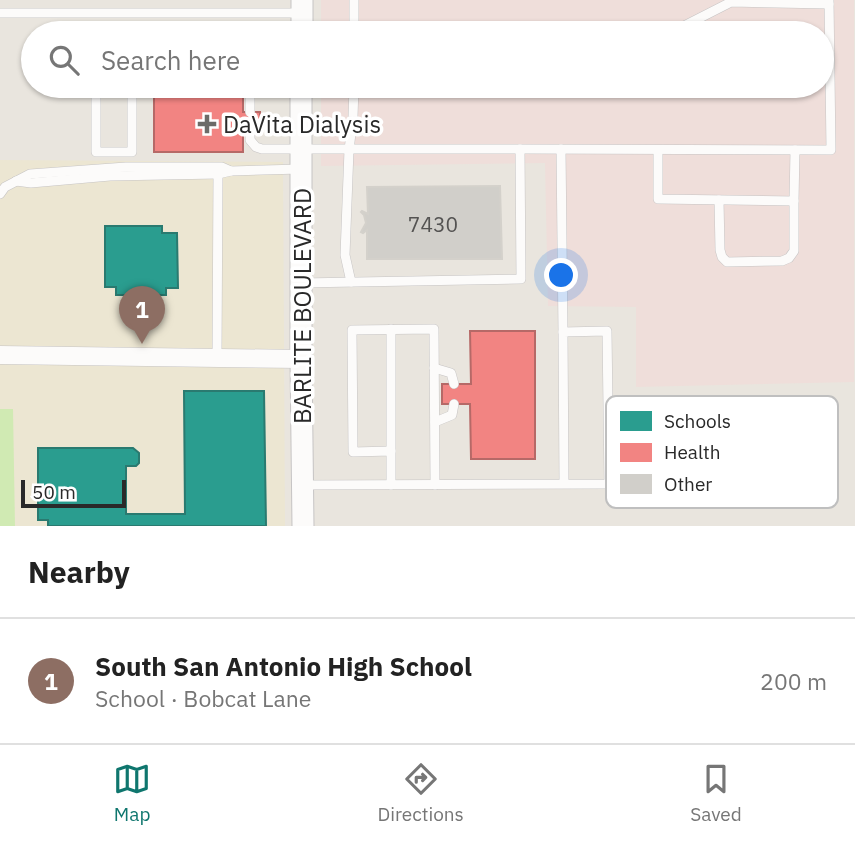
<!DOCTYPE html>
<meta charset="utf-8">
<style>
body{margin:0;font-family:"IBM Plex Sans",sans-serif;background:#f6f6f6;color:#222}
.scale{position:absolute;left:21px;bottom:18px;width:105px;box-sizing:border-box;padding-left:7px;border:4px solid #292929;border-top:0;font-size:19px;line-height:24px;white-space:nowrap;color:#292929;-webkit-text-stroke:5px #fff;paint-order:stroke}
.you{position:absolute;left:562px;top:276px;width:24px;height:24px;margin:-18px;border:5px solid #fff;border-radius:50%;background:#1a73e8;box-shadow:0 0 0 10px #1a73e833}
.badge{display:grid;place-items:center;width:46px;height:46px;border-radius:50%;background:#0f766e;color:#fff;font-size:23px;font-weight:700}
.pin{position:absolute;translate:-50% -58px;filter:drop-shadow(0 2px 4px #0008)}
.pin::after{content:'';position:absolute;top:37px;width:24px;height:21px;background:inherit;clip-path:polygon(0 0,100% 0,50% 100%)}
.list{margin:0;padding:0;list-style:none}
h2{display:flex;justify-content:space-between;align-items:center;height:91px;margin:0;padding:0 28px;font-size:30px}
h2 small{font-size:23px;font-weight:400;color:#767676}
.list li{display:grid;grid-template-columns:46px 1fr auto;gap:21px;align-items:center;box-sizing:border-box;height:126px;padding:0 28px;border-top:2px solid #e0e0e0}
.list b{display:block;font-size:26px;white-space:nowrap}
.list p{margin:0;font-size:23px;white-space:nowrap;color:#767676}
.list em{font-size:23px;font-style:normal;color:#767676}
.icon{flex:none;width:38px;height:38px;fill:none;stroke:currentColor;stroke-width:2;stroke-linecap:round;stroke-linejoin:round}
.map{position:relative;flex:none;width:855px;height:526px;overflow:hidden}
.search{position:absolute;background:#fff;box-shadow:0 2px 5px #0004;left:21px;right:21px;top:21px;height:77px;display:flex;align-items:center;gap:18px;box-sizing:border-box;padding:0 24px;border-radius:38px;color:#767676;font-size:26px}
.sheet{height:217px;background:#fff}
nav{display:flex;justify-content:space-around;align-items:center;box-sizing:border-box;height:98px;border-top:2px solid #e0e0e0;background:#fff;font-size:19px;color:#767676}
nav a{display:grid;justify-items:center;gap:4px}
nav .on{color:#0f766e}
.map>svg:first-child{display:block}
.education{fill:#ece6d2}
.medical{fill:#efdeda}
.pitch{fill:#d0eab3}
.schools{fill:#2a9d8f;stroke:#2a7a70;stroke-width:2}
.health{fill:#f28482;stroke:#b66967;stroke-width:2}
.building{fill:#d1cfca;stroke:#d4d1cb;stroke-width:2}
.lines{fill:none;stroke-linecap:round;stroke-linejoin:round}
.service-casing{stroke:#c6c4c4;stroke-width:10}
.minor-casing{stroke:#c6c4c4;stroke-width:19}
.tertiary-casing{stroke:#c6c4c4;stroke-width:23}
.service{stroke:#fcfbfa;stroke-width:9}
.minor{stroke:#fcfbfa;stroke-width:18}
.tertiary{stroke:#fcfbfa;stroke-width:21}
.poi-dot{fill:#6c6b68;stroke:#fff;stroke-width:2.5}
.labels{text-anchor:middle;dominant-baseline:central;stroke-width:7;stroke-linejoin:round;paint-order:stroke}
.number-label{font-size:21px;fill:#545352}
.poi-label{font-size:24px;fill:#292929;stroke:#fff;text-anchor:start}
.street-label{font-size:24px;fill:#292929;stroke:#fff}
.key{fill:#fff;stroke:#bfbfbf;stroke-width:2}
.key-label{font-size:19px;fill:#292929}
</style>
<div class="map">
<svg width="855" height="526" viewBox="0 0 855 526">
<rect width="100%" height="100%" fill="#e9e5de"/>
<polygon class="education" points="0,160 283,162 285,526 0,526"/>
<polygon class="medical" points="321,0 854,0 854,382 636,387 636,307 548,306 545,163 321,166 321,86 822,86 822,33 321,33"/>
<polygon class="pitch" points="0,409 13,409 15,526 0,526"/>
<g class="schools">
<polygon points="105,226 162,226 162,233 177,233 178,288 166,288 166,295 116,295 116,287 105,287"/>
<polygon points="184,391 264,391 266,526 48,526 48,520 38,520 38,448 133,448 139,453 139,463 136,466 126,466 126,514 185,514"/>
</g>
<g class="health">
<polygon points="154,96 243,96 243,112 260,112 260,135 243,135 243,152 154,152"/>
<polygon points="470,331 535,331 535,459 471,459 470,404 442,404 442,384 471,384"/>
</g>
<polygon class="building" points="500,186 502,259 367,259 367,230 363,233 361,232 366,223 364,215 361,212 362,211 368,214 367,187"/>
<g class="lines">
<defs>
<g id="service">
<polyline points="0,13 302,13"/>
<polyline points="682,27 731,2 829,4"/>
<polyline points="354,33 354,0"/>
<polyline points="96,86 96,152 132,152 132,86"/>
<polyline points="250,112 250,86"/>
<polyline points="250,135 250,140 256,147 262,149 520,149 521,279 301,283"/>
<polyline points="520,149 831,150 829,0"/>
<polyline points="561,149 563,332"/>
<polyline points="658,150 658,199 794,201 795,150"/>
<polyline points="16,181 31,183 110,176 218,174 231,171 301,169"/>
<polyline points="0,194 5,187 30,174 126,167 222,167 231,171"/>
<polyline points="719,200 720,250 722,257 727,262 782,261 789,258 794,251 794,201"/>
<polyline points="351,282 345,255 349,150 353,117 354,86"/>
<polyline points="217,357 218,174"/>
<polyline points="434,368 451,373 454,384"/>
<polyline points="435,422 452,415 454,404"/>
<polyline points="391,451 391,329"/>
<polyline points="303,485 609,484 607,331 563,332 564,484"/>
<polyline points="391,485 391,451 353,452 352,330 434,329 435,485"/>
</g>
<polyline id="minor" points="0,355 301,359"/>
<g id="tertiary">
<polyline points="302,33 302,0"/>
<polyline points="301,86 301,359 303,526"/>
</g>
</defs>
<use href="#service" class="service-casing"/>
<use href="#minor" class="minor-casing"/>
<use href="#tertiary" class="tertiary-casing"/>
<use href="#service" class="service"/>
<use href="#minor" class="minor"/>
<use href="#tertiary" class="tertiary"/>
</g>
<path class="poi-dot" d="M203.5 113.5h7v7h7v7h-7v7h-7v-7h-7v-7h7z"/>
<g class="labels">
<g class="number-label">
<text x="433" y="224">7430</text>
</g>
<g class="poi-label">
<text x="223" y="124">DaVita Dialysis</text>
</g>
<g class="street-label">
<text transform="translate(302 306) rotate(-90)">BARLITE BOULEVARD</text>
</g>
</g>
<rect x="606" y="396" width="232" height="112" rx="10" class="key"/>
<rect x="620" y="411" width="32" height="20" fill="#2a9d8f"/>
<rect x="620" y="443" width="32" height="19" fill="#f28482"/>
<rect x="620" y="474" width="32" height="20" fill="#d1cfca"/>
<g class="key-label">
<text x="664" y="428">Schools</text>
<text x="664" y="459">Health</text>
<text x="664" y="491">Other</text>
</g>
</svg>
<div class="scale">50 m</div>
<div class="you"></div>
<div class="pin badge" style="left:142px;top:344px;background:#8d6e63">1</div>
<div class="search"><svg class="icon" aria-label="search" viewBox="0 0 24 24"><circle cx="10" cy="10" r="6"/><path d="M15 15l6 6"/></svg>Search here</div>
</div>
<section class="sheet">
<h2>Nearby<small></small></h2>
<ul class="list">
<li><span class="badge" style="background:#8d6e63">1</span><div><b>South San Antonio High School</b><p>School · Bobcat Lane</p></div><em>200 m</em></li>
</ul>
</section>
<nav>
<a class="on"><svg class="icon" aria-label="map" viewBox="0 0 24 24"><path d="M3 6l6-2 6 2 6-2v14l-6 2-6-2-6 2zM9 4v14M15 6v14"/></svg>Map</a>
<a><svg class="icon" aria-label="directions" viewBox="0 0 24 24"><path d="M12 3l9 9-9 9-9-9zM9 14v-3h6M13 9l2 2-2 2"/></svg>Directions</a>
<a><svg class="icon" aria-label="saved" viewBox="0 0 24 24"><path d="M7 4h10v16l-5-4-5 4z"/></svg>Saved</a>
</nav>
